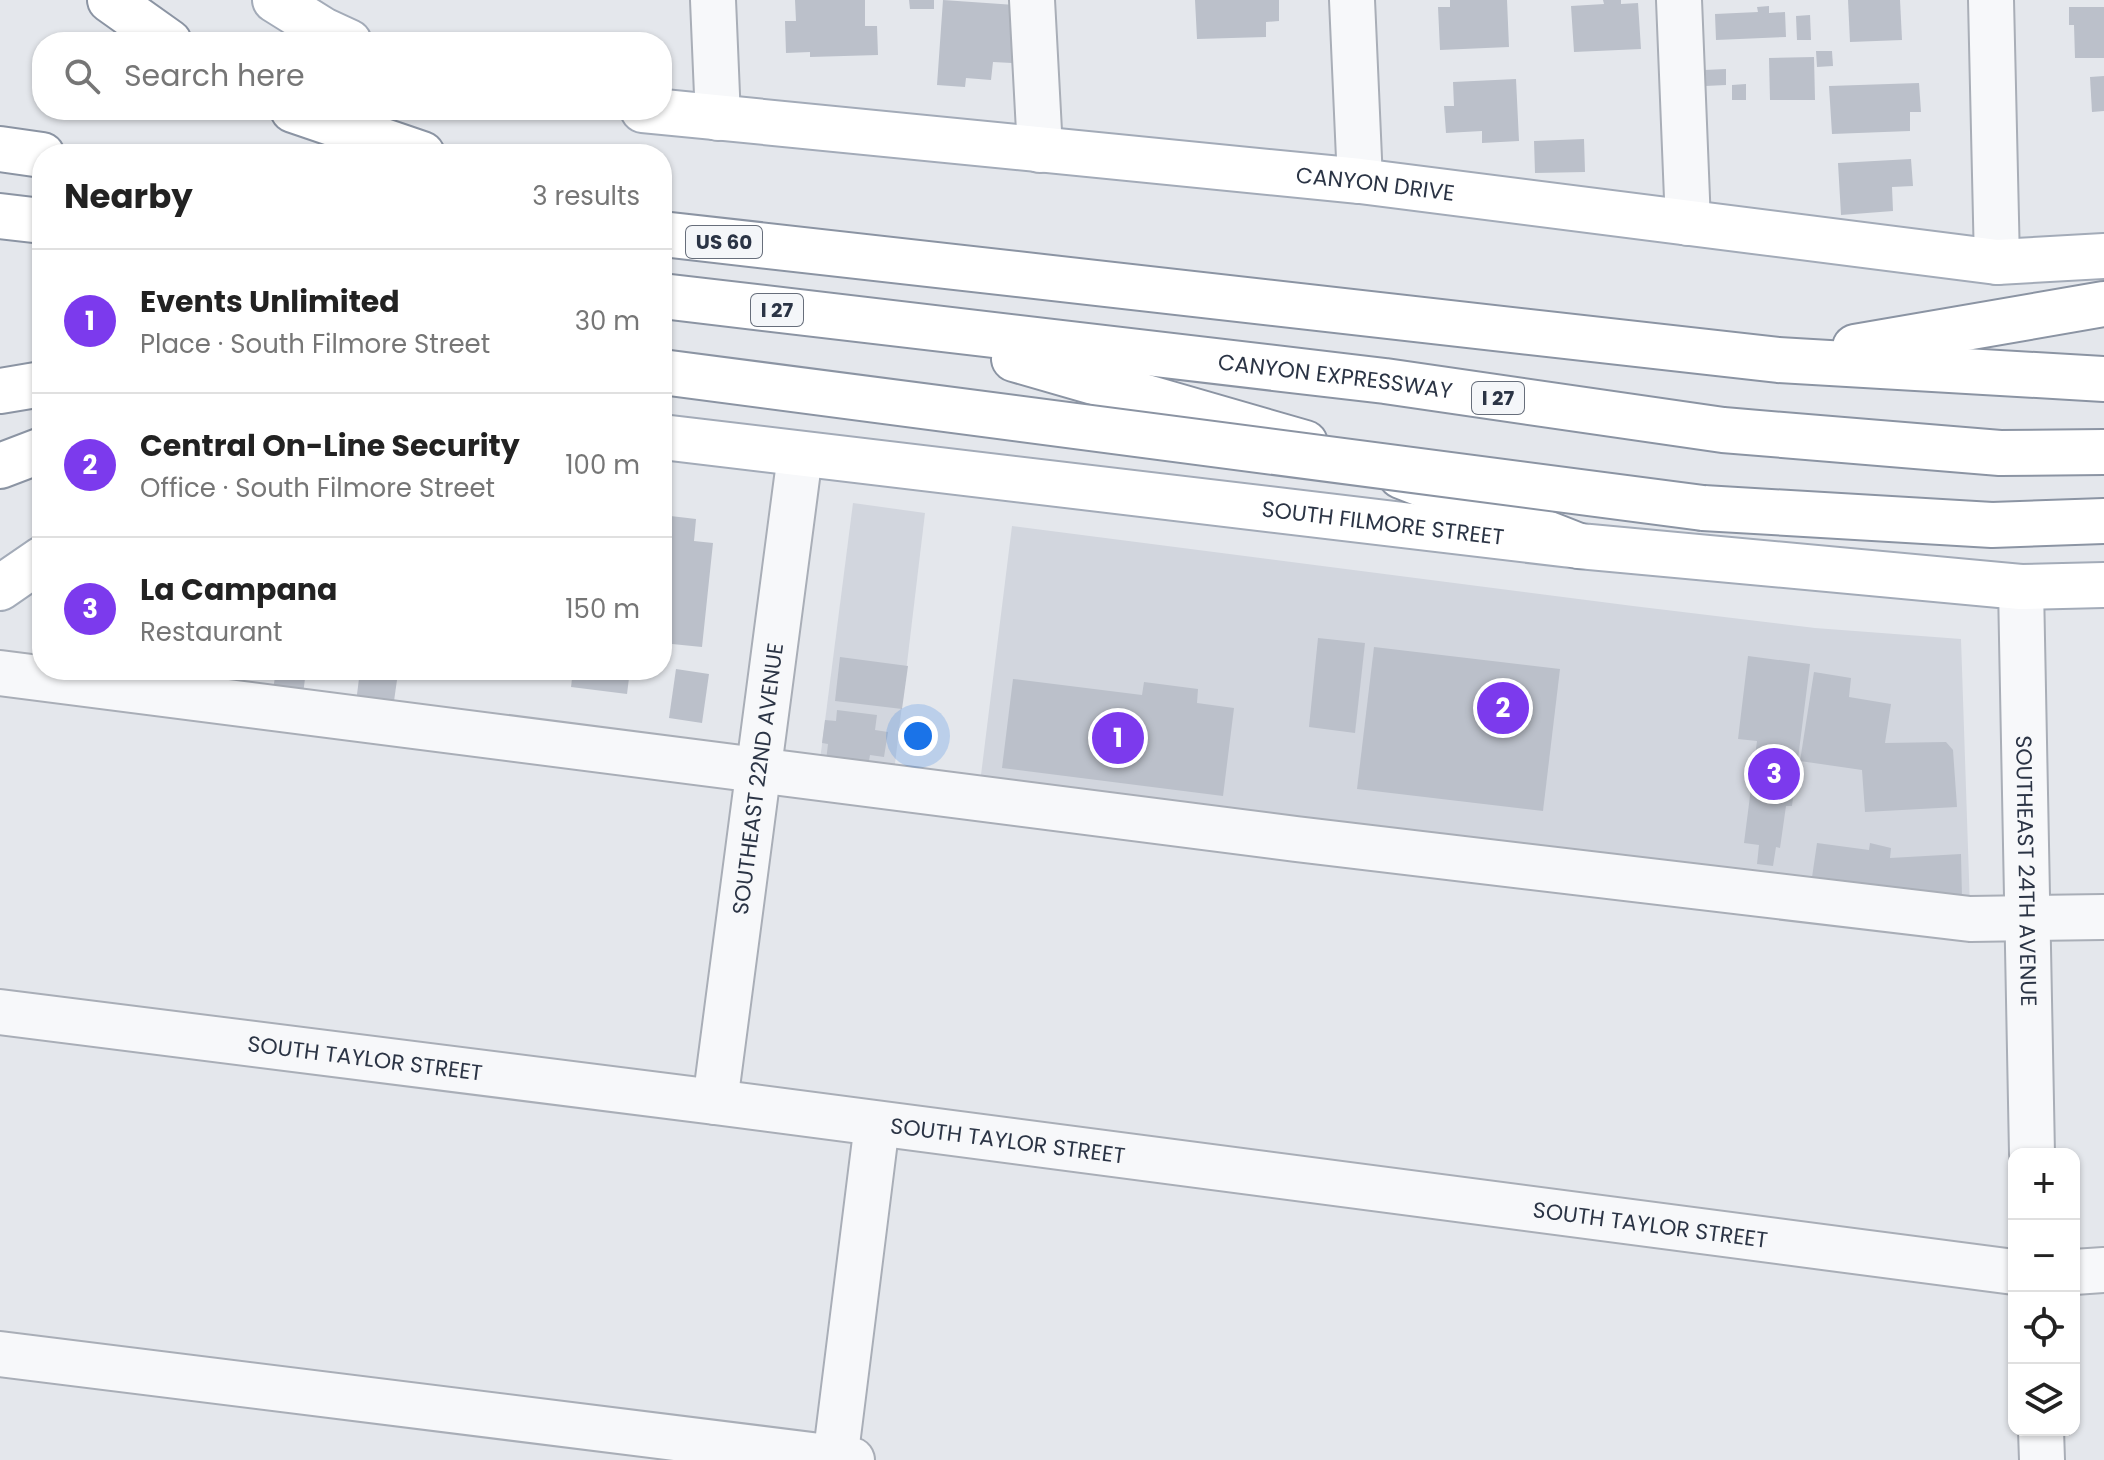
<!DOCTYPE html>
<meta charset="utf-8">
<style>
body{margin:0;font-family:Poppins,sans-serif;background:#f6f6f6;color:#222}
.controls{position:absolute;right:24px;bottom:24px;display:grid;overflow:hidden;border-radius:16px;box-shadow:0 2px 6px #0004}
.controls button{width:72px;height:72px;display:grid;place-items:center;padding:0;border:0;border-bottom:2px solid #e0e0e0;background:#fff;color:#222;font:40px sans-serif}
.you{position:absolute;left:918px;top:736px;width:28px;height:28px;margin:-20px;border:6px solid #fff;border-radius:50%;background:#1a73e8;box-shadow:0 0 0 12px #1a73e833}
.badge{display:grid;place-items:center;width:52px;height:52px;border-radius:50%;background:#7c3aed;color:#fff;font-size:26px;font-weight:700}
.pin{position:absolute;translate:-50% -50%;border:4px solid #fff;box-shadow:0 2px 8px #0006}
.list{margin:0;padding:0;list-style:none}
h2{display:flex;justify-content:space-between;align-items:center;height:104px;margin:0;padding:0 32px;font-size:34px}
h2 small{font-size:26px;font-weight:400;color:#767676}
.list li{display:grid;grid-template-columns:52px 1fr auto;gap:24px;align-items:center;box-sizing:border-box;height:144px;padding:0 32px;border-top:2px solid #e0e0e0}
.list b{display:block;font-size:30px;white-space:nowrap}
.list p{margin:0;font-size:26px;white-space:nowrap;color:#767676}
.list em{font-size:26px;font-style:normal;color:#767676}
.icon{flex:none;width:44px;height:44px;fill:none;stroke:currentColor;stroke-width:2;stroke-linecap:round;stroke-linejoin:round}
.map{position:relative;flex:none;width:2104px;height:1460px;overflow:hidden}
.search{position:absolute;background:#fff;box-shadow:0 2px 6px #0004;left:32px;top:32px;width:640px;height:88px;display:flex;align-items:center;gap:20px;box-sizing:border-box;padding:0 28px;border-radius:32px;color:#767676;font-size:30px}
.panel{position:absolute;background:#fff;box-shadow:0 2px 6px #0004;left:32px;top:144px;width:640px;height:536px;border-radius:32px}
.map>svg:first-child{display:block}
.built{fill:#d2d6de}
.building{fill:#bbc0ca}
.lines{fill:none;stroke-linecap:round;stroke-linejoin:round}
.minor-casing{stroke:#a9aeb7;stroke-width:48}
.major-casing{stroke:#a3abb8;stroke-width:48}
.highway-casing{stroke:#8b94a3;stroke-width:48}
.minor{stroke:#f7f8fa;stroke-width:44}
.major{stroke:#fff;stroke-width:44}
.highway{stroke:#fff;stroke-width:44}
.highway-bridge-casing{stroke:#8b94a3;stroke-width:48;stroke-linecap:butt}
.highway-bridge{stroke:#fff;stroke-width:44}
.labels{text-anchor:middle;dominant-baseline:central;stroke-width:6;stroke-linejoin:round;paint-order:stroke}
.shield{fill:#f4f6f9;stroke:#676e7b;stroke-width:2}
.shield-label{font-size:20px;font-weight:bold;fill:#2b3445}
.street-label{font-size:22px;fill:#2b3445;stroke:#f4f6f9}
</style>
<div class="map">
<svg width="2104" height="1460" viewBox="0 0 2104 1460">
<rect width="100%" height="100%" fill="#e4e7ec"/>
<g class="built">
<polygon points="853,503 925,513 894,772 820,760"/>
<polygon points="1012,526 1633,606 1815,628 1961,639 1970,908 980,783"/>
</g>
<g class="building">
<polygon points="795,0 865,0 865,26 877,26 878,55 810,57 810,52 786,53 785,21 796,21"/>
<polygon points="909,0 934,0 934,9 910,9"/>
<polygon points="943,0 1015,5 1012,63 993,62 991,80 966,78 965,87 937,85"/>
<polygon points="1195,0 1279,0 1279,21 1266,22 1266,37 1197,39"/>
<polygon points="1450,0 1507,0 1509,47 1440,50 1438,7 1450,7"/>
<polygon points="1603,0 1621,0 1621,4 1638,3 1641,49 1574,52 1571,6 1604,4"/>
<polygon points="1848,0 1900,0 1902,40 1850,42"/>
<polygon points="1769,6 1769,13 1785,12 1786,37 1716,40 1715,14 1758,12 1757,7"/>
<polygon points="2069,7 2104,7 2104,58 2075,58 2074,25 2069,25"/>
<polygon points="1810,15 1811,40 1797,40 1796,16"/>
<polygon points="1816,51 1832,51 1833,66 1817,67"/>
<polygon points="1814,57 1815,100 1770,100 1769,58"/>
<polygon points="1726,69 1726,85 1705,86 1704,70"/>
<polygon points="2104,76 2104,111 2092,112 2090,77"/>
<polygon points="1516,79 1519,141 1482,143 1482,131 1446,133 1444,106 1454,106 1453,82"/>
<polygon points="1919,83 1921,112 1910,112 1910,131 1832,134 1829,86"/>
<polygon points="1746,84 1746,100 1732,100 1732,85"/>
<polygon points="1584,139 1585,172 1535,173 1534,141"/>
<polygon points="1911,159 1913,186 1892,187 1893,211 1841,215 1838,163"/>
<polygon points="662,515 696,519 694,541 713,543 702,647 662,643"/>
<polygon points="1318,638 1365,643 1355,733 1309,727"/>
<polygon points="1374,647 1560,669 1543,811 1357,789"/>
<polygon points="1748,656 1810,664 1792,806 1786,806 1780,848 1776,847 1773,866 1757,864 1759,845 1744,843 1757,741 1738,739"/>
<polygon points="840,657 908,666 902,709 835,701"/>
<polygon points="676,669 709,674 702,723 669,718"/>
<polygon points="276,670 306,670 303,695 273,690"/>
<polygon points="360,670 398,673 393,708 356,703"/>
<polygon points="573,670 630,670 627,694 571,687"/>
<polygon points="1814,672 1851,678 1849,697 1891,704 1885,743 1946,742 1953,750 1957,807 1865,812 1862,770 1800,761"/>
<polygon points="1013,679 1142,695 1144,682 1198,689 1197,703 1234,708 1223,796 1002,768"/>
<polygon points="837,710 877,715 875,730 888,732 884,757 870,755 868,767 826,761 828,744 822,743 825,720 836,721"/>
<polygon points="1817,843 1869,850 1870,843 1891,848 1890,858 1961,854 1962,898 1810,891"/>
</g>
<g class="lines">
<defs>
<g id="minor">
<polyline points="713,0 718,118"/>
<polyline points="1032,0 1040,150"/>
<polyline points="1352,0 1360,181"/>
<polyline points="1679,0 1688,223"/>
<polyline points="1991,0 1997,262"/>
<path id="s1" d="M2021 587 2032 1154"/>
<polyline points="0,673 1296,839 1970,919 2104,917"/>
<path id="s2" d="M0 1012 715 1102 2014 1272"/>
<path id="s3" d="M715 1102 800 455"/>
<polyline points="2074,1272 2104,1270"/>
<polyline points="0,1354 852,1460"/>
<polyline points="2041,1430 2042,1460"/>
<polyline points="835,1460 877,1124"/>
</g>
<g id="major">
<polyline points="275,0 323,30 349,42"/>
<path id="s4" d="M643 110 1360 181 1997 262 2104 256"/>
<path id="s5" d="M662 437 1579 546 2021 587 2104 585"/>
<polyline points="0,588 42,559"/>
</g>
<g id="highway">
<polyline points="110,0 169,42"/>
<polyline points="293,110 422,154"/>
<polyline points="0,149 42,155"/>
<polyline points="0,216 42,221"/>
<polyline points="662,234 1778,360 2104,379"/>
<path id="s6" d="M662 296 1385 381 1723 430 2000 453 2104 452"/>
<polyline points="1855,347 2104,304"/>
<polyline points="1014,359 1305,443"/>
<polyline points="0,391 42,384"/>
<polyline points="0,466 42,450"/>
<polyline points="1401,476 1579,546"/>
<polyline points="1703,508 1992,525 2104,521"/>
</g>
</defs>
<use href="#minor" class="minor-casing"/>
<use href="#major" class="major-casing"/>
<use href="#highway" class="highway-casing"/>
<use href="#minor" class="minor"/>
<use href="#major" class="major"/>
<use href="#highway" class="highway"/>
<defs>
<polyline id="highway-bridge" points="662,372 1703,508"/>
</defs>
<use href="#highway-bridge" class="highway-bridge-casing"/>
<use href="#highway-bridge" class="highway-bridge"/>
</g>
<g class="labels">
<g class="shield">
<rect x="686" y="226" width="76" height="32" rx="6"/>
<rect x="751" y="294" width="52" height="32" rx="6"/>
<rect x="1472" y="382" width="52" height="32" rx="6"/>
</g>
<g class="shield-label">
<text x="724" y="242">US 60</text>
<text x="777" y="310">I 27</text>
<text x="1498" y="398">I 27</text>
</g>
<g class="street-label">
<text stroke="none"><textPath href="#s4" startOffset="736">CANYON DRIVE</textPath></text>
<text stroke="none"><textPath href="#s6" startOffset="678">CANYON EXPRESSWAY</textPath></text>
<text stroke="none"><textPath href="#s5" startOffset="726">SOUTH FILMORE STREET</textPath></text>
<text stroke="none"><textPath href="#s3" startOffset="326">SOUTHEAST 22ND AVENUE</textPath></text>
<text stroke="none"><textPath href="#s1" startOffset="284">SOUTHEAST 24TH AVENUE</textPath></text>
<text stroke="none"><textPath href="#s2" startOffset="368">SOUTH TAYLOR STREET</textPath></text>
<text stroke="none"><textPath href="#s2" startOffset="1016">SOUTH TAYLOR STREET</textPath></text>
<text stroke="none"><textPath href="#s2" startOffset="1664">SOUTH TAYLOR STREET</textPath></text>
</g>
</g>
</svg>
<div class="controls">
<button>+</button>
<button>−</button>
<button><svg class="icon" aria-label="locate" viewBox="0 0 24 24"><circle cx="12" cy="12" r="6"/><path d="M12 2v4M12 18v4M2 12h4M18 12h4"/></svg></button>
<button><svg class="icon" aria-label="layers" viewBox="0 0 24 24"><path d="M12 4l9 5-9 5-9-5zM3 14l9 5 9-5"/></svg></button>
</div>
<div class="you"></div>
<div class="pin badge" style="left:1118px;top:738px">1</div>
<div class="pin badge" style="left:1503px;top:708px">2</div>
<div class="pin badge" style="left:1774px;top:774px">3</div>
<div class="search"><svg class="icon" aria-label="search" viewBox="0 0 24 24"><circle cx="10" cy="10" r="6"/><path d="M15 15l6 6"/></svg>Search here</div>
<section class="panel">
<h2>Nearby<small>3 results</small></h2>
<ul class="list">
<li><span class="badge">1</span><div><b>Events Unlimited</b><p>Place · South Filmore Street</p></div><em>30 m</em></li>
<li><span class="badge">2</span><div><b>Central On-Line Security</b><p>Office · South Filmore Street</p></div><em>100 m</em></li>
<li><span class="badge">3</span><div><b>La Campana</b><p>Restaurant</p></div><em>150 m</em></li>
</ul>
</section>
</div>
